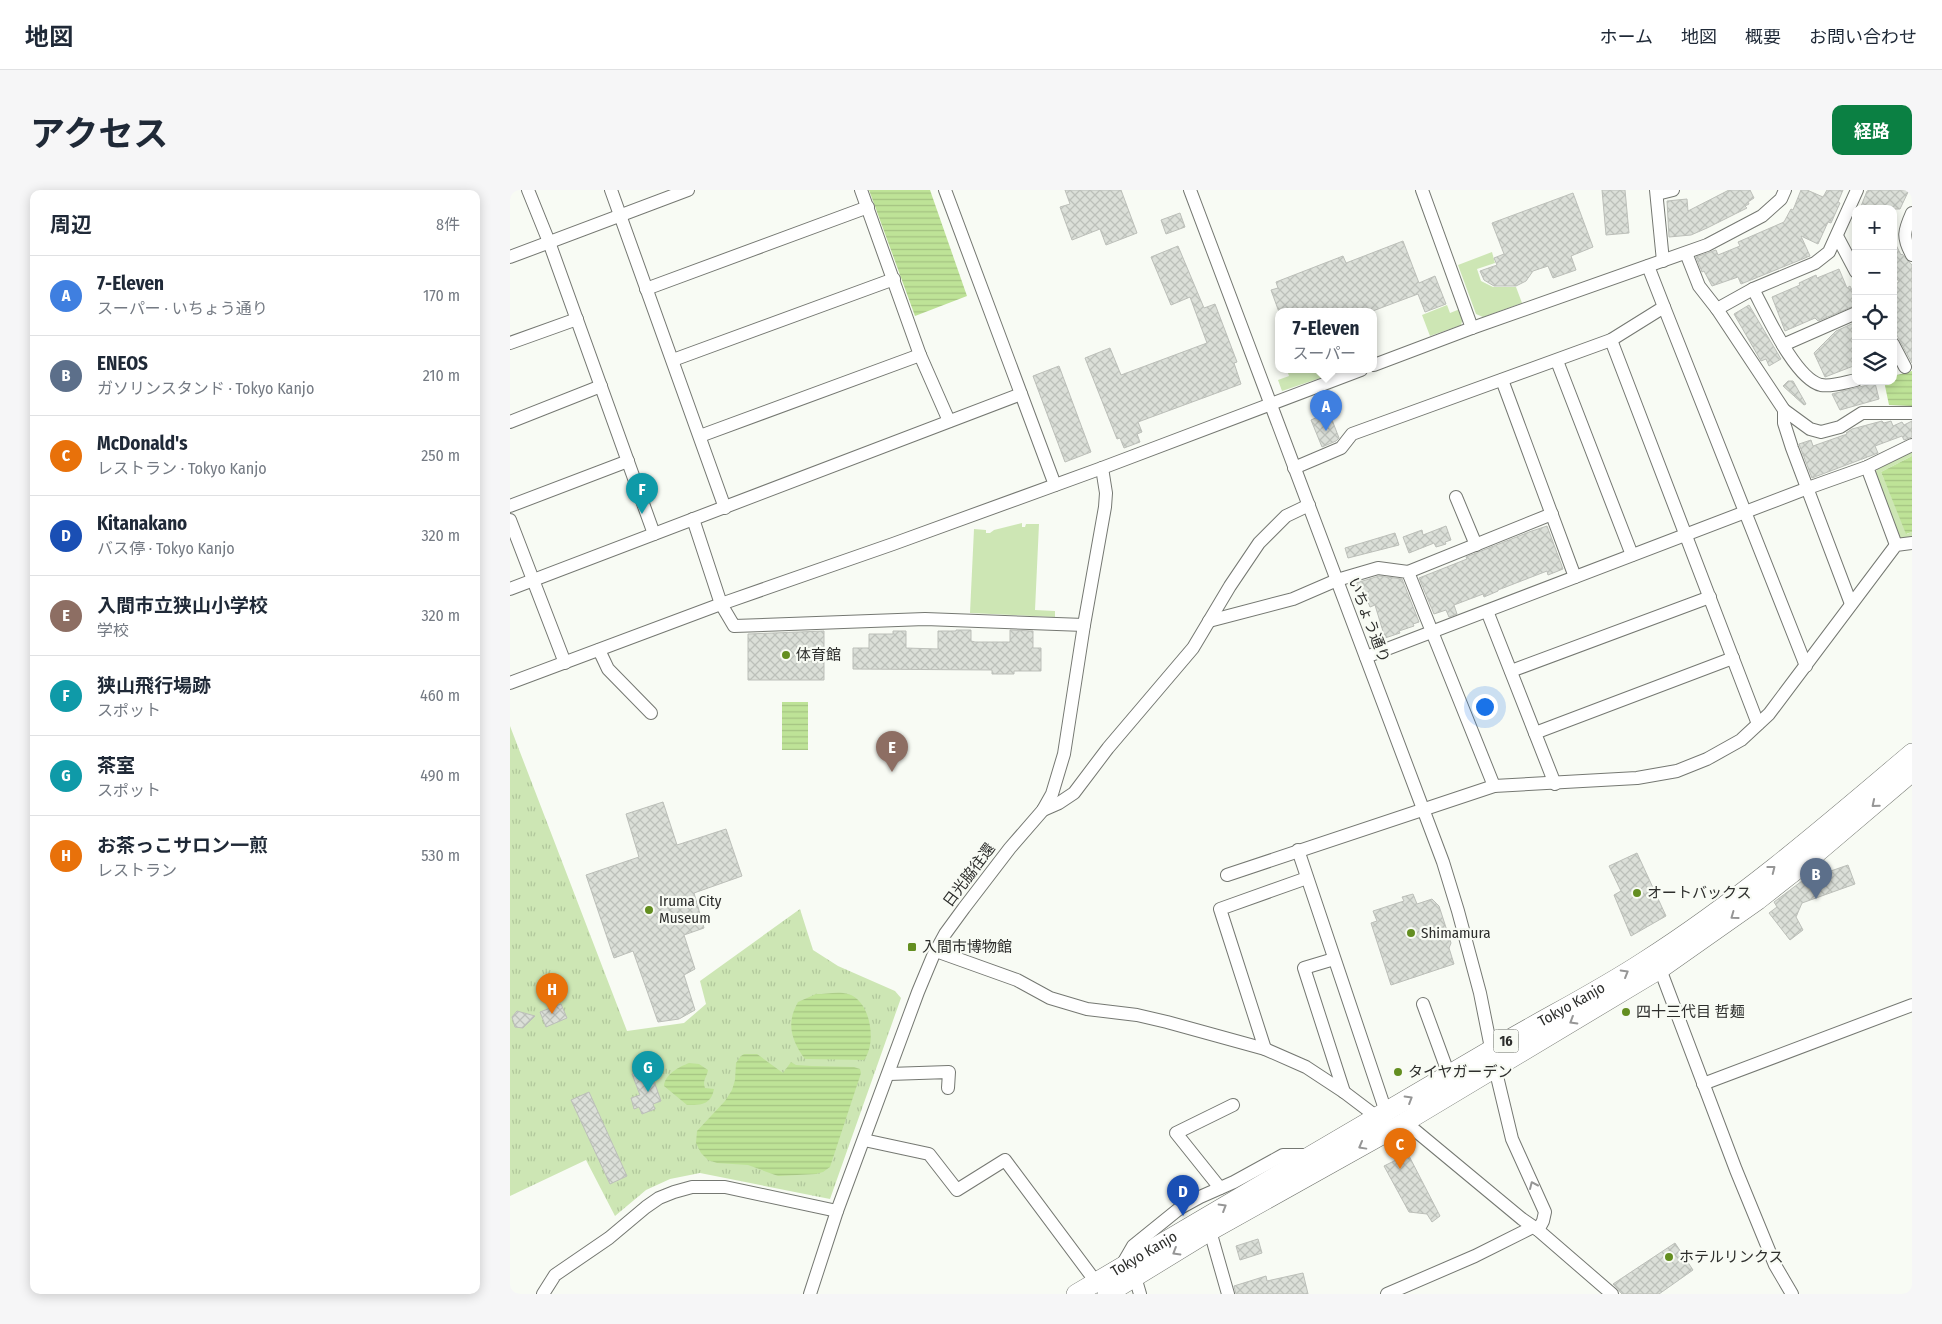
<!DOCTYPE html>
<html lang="ja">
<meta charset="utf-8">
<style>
body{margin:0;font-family:"Fira Sans Condensed","Noto Sans JP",sans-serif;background:#f6f6f7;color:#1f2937}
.controls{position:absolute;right:15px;top:15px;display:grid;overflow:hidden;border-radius:10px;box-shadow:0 2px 12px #0003}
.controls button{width:45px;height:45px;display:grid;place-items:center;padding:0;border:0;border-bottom:1px solid #e0e1e3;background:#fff;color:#1f2937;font:25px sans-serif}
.you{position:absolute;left:974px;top:516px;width:18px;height:18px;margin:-12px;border:4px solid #fff;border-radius:50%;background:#1a73e8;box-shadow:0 0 0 8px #1a73e833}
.badge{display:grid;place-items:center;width:32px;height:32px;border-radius:50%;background:#0b8043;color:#fff;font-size:16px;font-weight:700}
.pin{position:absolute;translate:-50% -41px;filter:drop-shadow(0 1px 2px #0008)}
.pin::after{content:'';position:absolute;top:26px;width:18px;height:15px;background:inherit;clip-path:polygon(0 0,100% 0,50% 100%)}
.popup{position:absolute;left:765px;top:118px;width:102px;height:65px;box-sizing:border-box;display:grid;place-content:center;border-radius:10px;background:#fff;filter:drop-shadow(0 1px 4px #0005);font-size:16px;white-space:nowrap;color:#747a83}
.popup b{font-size:19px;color:#1f2937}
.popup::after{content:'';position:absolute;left:50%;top:100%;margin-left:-10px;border:10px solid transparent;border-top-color:#fff}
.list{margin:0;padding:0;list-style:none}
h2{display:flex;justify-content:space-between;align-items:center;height:65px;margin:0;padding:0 20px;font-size:21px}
h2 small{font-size:16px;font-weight:400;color:#747a83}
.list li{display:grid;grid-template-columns:32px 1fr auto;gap:15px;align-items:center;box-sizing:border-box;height:80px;padding:0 20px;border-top:1px solid #e0e1e3}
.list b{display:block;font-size:19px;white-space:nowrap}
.list p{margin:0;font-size:16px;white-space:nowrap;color:#747a83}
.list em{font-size:16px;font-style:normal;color:#747a83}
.icon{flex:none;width:28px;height:28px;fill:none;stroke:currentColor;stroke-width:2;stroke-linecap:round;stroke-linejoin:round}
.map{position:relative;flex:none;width:1402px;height:1104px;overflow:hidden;border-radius:10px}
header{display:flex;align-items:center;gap:30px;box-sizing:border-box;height:70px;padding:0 25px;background:#fff;border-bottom:1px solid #e0e1e3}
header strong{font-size:24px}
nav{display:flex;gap:28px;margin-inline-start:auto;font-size:18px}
.intro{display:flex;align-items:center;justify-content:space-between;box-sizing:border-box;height:120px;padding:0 30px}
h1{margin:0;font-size:35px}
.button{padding:12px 22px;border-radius:10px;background:#0b8043;color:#fff;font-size:18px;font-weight:700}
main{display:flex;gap:30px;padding:0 30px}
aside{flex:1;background:#fff;border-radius:10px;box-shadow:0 2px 12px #0003}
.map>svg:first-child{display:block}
.grass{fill:#cde6b4}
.park{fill:url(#park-tufts)}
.water{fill:url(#water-rules)}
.building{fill:url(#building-cross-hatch);stroke:#bcbfb9}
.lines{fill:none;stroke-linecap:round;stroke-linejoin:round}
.minor-casing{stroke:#757872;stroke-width:14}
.highway-casing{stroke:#757872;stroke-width:20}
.minor{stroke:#fff;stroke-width:12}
.highway{stroke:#fff;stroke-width:19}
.oneway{stroke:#969696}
.poi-dot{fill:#638e20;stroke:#f8fbf4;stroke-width:2}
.labels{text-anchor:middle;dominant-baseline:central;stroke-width:4.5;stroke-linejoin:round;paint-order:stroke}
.shield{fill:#f8fbf4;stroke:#6a6c68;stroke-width:1}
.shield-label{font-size:14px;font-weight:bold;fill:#2d2e2c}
.street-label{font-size:15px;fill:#2d2e2c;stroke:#f8fbf4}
.poi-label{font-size:15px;fill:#2d2e2c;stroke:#f8fbf4;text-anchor:start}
</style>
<header>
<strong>地図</strong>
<nav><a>ホーム</a><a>地図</a><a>概要</a><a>お問い合わせ</a></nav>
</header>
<div class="intro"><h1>アクセス</h1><a class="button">経路</a></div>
<main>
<aside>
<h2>周辺<small>8件</small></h2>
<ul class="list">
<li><span class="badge" style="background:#3f7fe0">A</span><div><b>7-Eleven</b><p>スーパー · いちょう通り</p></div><em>170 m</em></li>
<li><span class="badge" style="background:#5c6f8a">B</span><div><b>ENEOS</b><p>ガソリンスタンド · Tokyo Kanjo</p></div><em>210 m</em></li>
<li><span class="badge" style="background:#e8710a">C</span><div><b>McDonald's</b><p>レストラン · Tokyo Kanjo</p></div><em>250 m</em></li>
<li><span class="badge" style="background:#1a4fb4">D</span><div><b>Kitanakano</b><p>バス停 · Tokyo Kanjo</p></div><em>320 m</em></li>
<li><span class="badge" style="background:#8d6e63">E</span><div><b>入間市立狭山小学校</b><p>学校</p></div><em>320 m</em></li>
<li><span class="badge" style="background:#0f9aa8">F</span><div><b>狭山飛行場跡</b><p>スポット</p></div><em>460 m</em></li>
<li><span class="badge" style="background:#0f9aa8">G</span><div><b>茶室</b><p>スポット</p></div><em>490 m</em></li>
<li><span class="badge" style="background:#e8710a">H</span><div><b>お茶っこサロン一煎</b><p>レストラン</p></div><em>530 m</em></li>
</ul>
</aside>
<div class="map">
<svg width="1402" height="1104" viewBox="0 0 1402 1104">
<defs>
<pattern id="park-tufts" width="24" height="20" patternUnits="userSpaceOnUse" patternTransform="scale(1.25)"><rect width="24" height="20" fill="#cde6b4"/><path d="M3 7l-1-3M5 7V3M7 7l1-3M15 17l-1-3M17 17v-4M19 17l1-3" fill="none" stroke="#b0c69b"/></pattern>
<pattern id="water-rules" width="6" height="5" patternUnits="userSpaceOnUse" patternTransform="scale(1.25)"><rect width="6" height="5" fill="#bee397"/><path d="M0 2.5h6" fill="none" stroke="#a4c382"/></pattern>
<pattern id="building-cross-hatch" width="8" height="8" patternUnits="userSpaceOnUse" patternTransform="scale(1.25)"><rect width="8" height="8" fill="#dbdfd8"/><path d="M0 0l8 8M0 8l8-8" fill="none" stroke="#bcc0ba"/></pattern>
</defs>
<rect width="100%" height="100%" fill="#f8fbf4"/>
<g class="grass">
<polygon points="982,62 985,73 967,79 971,91 983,97 1006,97 1012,113 973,127 966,124 948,75"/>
<polygon points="937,115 940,123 950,119 953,128 951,135 920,146 912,125"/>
<polygon points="777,180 827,180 828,182 772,201 768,190 779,186"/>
<polygon points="1402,261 1402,266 1371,282 1397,344 1402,342 1402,350 1393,350 1389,348 1365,283 1368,278"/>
<polygon points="512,333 512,337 515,337 516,334 529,334 525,420 545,421 545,427 460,423 464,339 476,340 476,343 480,343 484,340"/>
</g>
<polygon class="park" points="0,536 117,841 174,833 196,814 190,791 290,719 303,760 328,776 385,801 391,808 320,1009 190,983 160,989 136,1000 105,1026 76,970 0,1006"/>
<g class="water">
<polygon points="359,0 420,0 457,106 405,126"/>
<polygon points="1402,181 1402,216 1379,215 1374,191 1383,191 1383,186"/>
<polygon points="1402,266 1402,342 1396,344 1371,282"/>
<rect x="272" y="512" width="26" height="48"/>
<path d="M306 804C316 804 329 801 338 804 361 810 367 854 354 870L295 869C281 850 276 833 288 812Z"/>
<polygon points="234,864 247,864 273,883 281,872 286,875 302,876 344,877 350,879 351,883 320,977 313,982 306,984 268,986 238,975 207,973 198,970 191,963 186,953 187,941 215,911 222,900 225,890 226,873 231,866"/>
<path d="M179 873 189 874 198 880C197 887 192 890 195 898L204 899C201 915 191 915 177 915L154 896C155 884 169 877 179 873Z"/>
</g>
<g class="building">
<polygon points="555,0 611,0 627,43 596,55 590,39 562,50 550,17 560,14"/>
<polygon points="1092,0 1115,0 1119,43 1096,45"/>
<polygon points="1219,0 1240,0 1244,8 1238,12 1239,14 1235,16 1237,18 1197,38 1181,45 1159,47 1157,11 1177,9 1178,21"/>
<polygon points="1291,0 1297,0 1313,7 1317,0 1333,0 1328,12 1330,13 1321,33 1318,32 1308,54 1291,46 1300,66 1231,94 1228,87 1202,96 1194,81 1192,82 1186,67 1206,60 1208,65 1230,56 1228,52 1274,32 1281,19 1283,20"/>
<polygon points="1360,0 1399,0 1390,19 1350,19 1357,1"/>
<polygon points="1063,3 1083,57 1061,66 1066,80 1043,88 1038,76 1023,81 1016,91 1006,96 984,96 974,90 970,81 987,75 984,68 994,64 982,33"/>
<polygon points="670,23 675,37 656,44 651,30"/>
<polygon points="1383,49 1391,65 1392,64 1402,75 1402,173 1383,138 1383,95 1389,92 1383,81"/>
<polygon points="893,51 909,93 925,86 936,114 915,122 908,104 860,122 769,122 761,100 768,98 766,92 833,66 836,73"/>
<polygon points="668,56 694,118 705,114 727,172 724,173 731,194 628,232 632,242 627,244 630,252 614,258 610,248 607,249 575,168 600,158 611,185 697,153 680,107 661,115 641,67"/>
<polygon points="1329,79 1337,98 1340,96 1346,108 1346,115 1308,131 1305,128 1275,141 1262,107 1290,95 1289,93 1306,85 1307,88"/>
<polygon points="1239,115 1271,169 1259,176 1256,169 1251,171 1224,124"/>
<polygon points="1346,132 1346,175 1315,187 1304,163 1326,141"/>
<polygon points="549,176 581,262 555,272 523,186"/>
<polygon points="1278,191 1283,191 1296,214 1294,215 1273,196"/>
<polygon points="1365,193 1369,209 1330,220 1322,204"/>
<polygon points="819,222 829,248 826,251 812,257 801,230"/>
<polygon points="1372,231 1374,233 1381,231 1383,236 1392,232 1394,235 1402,231 1402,247 1394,250 1392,246 1365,256 1368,263 1302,288 1289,254 1301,250 1303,256 1337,244 1336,243 1342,239"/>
<polygon points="936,336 941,350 935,352 936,354 926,357 924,353 899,363 893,347 912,340 913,345"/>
<polygon points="1037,336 1053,379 1038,385 1037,381 988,400 988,401 974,407 973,404 944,415 947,424 939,427 936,420 924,424 909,388 957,369 956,367 1019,342"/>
<polygon points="885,343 889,355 838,368 835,358"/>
<polygon points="869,386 892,389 909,432 903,434 904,436 889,441 890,443 875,448 865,415 860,417 858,412 856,413 846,393"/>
<polygon points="446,440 461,440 461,451 465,452 500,452 500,440 523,441 523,458 531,458 531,481 504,481 504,484 482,484 482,480 343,479 343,458 359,458 359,444 383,444 383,441 396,441 396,458 428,459 428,441 446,441"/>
<polygon points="314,441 314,490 238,490 238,444"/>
<polygon points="153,612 167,655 216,639 232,686 184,703 194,738 174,745 185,779 174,785 185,820 169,829 148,832 123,761 104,768 76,685 129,667 116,624"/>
<polygon points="1127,663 1156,726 1121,746 1104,705 1111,701 1099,676"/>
<polygon points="1338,675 1345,694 1292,713 1286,727 1293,740 1280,750 1259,723 1267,717 1264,712 1292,691"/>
<polygon points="903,704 907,714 922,709 929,716 941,753 939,758 944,774 881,795 861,733 867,731 863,721 894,711 892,707"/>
<polygon points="51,814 57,828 36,837 30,822"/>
<polygon points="7,821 25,826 13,838 5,837 2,827"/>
<polygon points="132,881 137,894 144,891 151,911 143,914 145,919 132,924 129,917 124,919 121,908 130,905 122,884"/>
<polygon points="79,902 117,986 100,994 61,910"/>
<polygon points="898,964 930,1026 922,1032 917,1024 899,1022 874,976"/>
<polygon points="748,1049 752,1063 730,1070 726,1056"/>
<polygon points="1165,1053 1183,1080 1149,1104 1112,1104 1103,1094"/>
<polygon points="793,1083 798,1104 726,1104 724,1096 756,1086 757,1091"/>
</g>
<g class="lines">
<defs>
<g id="minor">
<polyline points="18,0 39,52 144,344"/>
<polyline points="101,0 215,318"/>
<polyline points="351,0 410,165 439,231"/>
<polyline points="435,0 545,295"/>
<polyline points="680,0 933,672 948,721 970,803 985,878 1002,949 1035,1022 1033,1031 1028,1040"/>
<polyline points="912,0 962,138"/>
<polyline points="1146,0 1153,71"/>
<polyline points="1147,4 1163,0"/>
<path d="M1402 23C1394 41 1392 47 1402 65"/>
<polyline points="1327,46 1346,82"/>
<polyline points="1176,63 1189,96 1207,119 1274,220 1274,233 1282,258 1341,414"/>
<polyline points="0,67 178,0"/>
<polyline points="136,99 358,17"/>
<path d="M1243 99C1256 123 1285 189 1311 195 1322 197 1336 192 1346 190"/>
<polyline points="1154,117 1296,476"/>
<polyline points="1207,119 1243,99 1305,73 1319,62 1347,0"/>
<polyline points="1101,150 1248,534"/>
<polyline points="0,153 67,129"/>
<polyline points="1383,154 1395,177"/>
<polyline points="1273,155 1346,123"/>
<polyline points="163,170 384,89"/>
<polyline points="1047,171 1122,365"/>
<polyline points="864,175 962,138 1197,55 1252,26 1271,9 1275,0"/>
<polyline points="992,190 1065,387"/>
<polyline points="1274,220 1300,239 1311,242 1330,237 1352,223 1402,223"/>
<polyline points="0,232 91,196"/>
<polyline points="190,246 410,165"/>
<polyline points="1357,277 1386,355"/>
<polyline points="784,278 831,258 842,244 1101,150 1154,117 1138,76"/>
<polyline points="946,307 966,355"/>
<polyline points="0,316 118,271"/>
<polyline points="183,329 211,414 224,436 415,429 574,435"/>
<polyline points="0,330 55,473"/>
<polyline points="898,382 1042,324"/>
<polyline points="0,399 511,204"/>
<polyline points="977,421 1045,594"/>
<polyline points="699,431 783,409 827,390 868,378 898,382 984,596"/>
<polyline points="89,460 98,479 141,523"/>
<polyline points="856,467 1298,298 1357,277 1402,255"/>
<polyline points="1001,481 1200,407"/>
<polyline points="0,493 211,414 383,354 592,278 851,180"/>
<polyline points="1025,543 1223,468"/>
<polyline points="533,620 549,613 564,603 598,558 683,458 720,396 749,353 776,326 799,315"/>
<polyline points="788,660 876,922"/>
<polyline points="717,685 984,596 1127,588 1167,581 1197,569 1231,550 1259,524 1386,355 1402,353"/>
<polyline points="426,761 507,790 540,808 577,819 627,825 657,832 755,859 796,877 834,902 867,927"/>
<polyline points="824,769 794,778 834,902"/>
<polyline points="1150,779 1226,980 1265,1075 1282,1104"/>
<polyline points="913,814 939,885"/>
<polyline points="755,859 710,719 797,688"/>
<polyline points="379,884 439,882 438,898"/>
<polyline points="1193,894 1402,815"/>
<polyline points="895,932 1012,1029 1028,1040 1102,1104"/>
<polyline points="354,950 419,964 447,1000 495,970 586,1092"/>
<polyline points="710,998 666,943 723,915"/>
<polyline points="700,1041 718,1104"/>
<polyline points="612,1075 623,1056 670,1018 690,1007 724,992 773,965 800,965"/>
<polyline points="625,1087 630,1104"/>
<polyline points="33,1104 45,1085 99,1048 136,1017 149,1008 164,1002 182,997 215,997 327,1021"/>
<polyline points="300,1104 327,1021 408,802 423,766 435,744 454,718 500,658 533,620 542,604 554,564 574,435 595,317 596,303 592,278"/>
<polyline points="877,1104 965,1066 1023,1037"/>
</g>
<g id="highway">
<path id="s1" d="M566 1104C704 1022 843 941 981 860 1031 830 1084 804 1133 772 1229 711 1316 636 1402 563"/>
<polyline points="597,1104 700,1041 895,932 1150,779 1248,710 1295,673 1402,582"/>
</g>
</defs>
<use href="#minor" class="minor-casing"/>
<use href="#highway" class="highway-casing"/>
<use href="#minor" class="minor"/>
<use href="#highway" class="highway"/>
</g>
<defs><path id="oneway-chevron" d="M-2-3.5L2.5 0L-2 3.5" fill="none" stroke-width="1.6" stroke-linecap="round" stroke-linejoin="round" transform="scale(1.25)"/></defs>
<g class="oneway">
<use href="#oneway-chevron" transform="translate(1365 614) rotate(140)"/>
<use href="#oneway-chevron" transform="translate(1262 679) rotate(-38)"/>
<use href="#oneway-chevron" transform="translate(1224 726) rotate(144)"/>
<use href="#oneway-chevron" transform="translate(1115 783) rotate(-30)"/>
<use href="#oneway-chevron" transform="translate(1063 831) rotate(149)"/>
<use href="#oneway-chevron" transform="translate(899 909) rotate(-31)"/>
<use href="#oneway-chevron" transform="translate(852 956) rotate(151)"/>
<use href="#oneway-chevron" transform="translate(1023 995) rotate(-114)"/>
<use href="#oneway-chevron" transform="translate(713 1017) rotate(-31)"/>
<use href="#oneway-chevron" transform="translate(666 1062) rotate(149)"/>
</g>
<g class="poi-dot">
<circle cx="276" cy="465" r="5"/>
<circle cx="1127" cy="703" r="5"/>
<circle cx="139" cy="720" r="5"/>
<circle cx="901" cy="743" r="5"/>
<rect x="397" y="752" width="10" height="10" rx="2.5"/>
<circle cx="1116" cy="822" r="5"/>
<circle cx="888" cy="882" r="5"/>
<circle cx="1159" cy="1067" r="5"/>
</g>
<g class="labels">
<rect class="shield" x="983.5" y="839.5" width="25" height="23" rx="4"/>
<g class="shield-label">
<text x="996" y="851">16</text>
</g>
<g class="street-label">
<text transform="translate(859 430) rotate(69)">いちょう通り</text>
<text transform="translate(459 685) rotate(-53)">日光脇往還</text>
<text stroke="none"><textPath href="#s1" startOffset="574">Tokyo Kanjo</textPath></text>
<text stroke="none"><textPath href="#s1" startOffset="79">Tokyo Kanjo</textPath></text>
</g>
<g class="poi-label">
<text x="286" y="465">体育館</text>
<text x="1137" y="703">オートバックス</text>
<text x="149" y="711">Iruma City<tspan x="149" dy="17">Museum</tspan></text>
<text x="911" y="743">Shimamura</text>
<text x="412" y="757">入間市博物館</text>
<text x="1126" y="822">四十三代目 哲麺</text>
<text x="898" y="882">タイヤガーデン</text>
<text x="1169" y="1067">ホテルリンクス</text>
</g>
</g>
</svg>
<div class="controls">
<button>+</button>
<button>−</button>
<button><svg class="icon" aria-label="locate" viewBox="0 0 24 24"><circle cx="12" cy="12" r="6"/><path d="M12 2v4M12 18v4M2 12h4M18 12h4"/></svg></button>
<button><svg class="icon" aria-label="layers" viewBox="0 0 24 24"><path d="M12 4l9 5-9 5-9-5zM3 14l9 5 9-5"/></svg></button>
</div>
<div class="you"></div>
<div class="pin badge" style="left:816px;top:241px;background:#3f7fe0">A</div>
<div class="popup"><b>7-Eleven</b>スーパー</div>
<div class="pin badge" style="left:1306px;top:709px;background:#5c6f8a">B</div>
<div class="pin badge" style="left:890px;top:979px;background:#e8710a">C</div>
<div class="pin badge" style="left:673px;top:1026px;background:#1a4fb4">D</div>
<div class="pin badge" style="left:382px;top:582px;background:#8d6e63">E</div>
<div class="pin badge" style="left:132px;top:324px;background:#0f9aa8">F</div>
<div class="pin badge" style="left:138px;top:902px;background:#0f9aa8">G</div>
<div class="pin badge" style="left:42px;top:824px;background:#e8710a">H</div>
</div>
</main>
